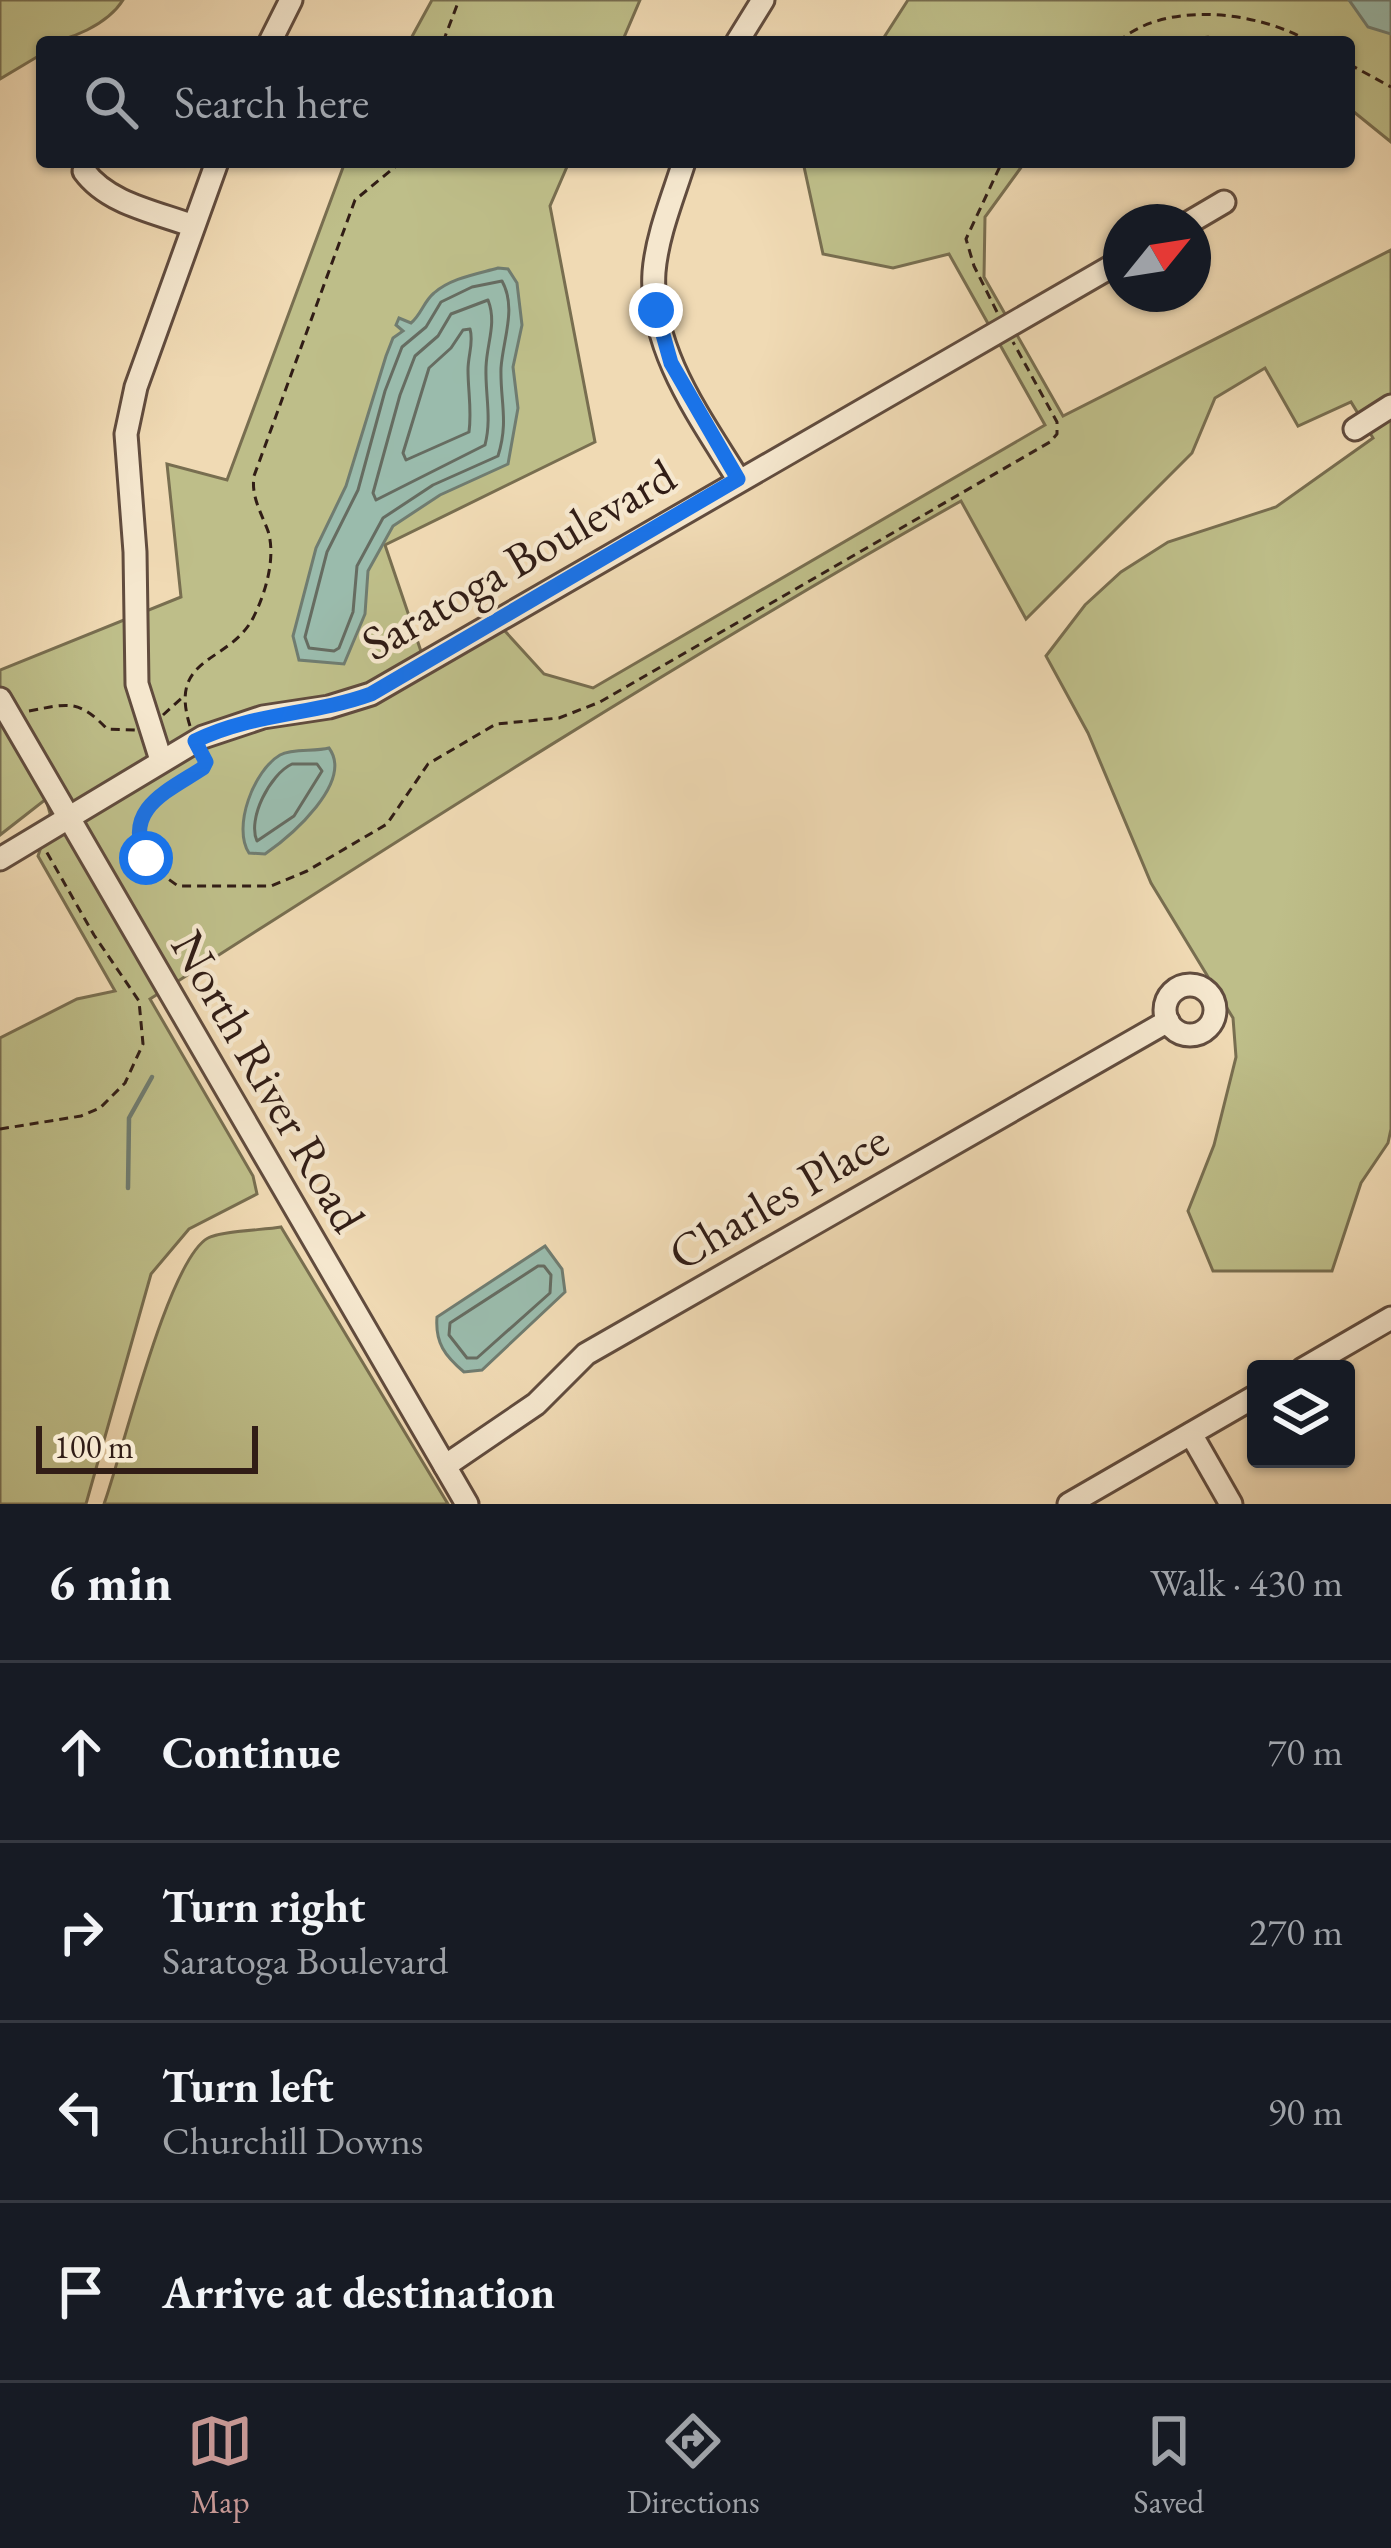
<!DOCTYPE html>
<meta charset="utf-8">
<style>
body{margin:0;font-family:"EB Garamond",serif;background:#20242c;color:#f1f3f6}
.controls{position:absolute;right:36px;bottom:36px;display:grid;overflow:hidden;border-radius:12px;box-shadow:0 3px 9px #0004}
.controls button{width:108px;height:108px;display:grid;place-items:center;padding:0;border:0;border-bottom:3px solid #363941;background:#171b24;color:#f1f3f6;font:60px sans-serif}
.compass{position:absolute;left:1103px;top:204px;width:108px;height:108px;border-radius:50%;background:#171b24;box-shadow:0 3px 9px #0004;rotate:60deg}
.scale{position:absolute;left:36px;bottom:30px;width:222px;box-sizing:border-box;padding-left:12px;border:6px solid #311d16;border-top:0;font-size:33px;line-height:42px;white-space:nowrap;color:#311d16;-webkit-text-stroke:9px #f5e7ce;paint-order:stroke}
.stop{position:absolute;width:36px;height:36px;margin:-27px;border:9px solid #1a73e8;border-radius:50%;background:#fff}
.stop.end{background:#1a73e8;border-color:#fff;box-shadow:0 3px 12px #0008}
.list{margin:0;padding:0;list-style:none}
h2{display:flex;justify-content:space-between;align-items:center;height:156px;margin:0;padding:0 48px;font-size:51px}
h2 small{font-size:39px;font-weight:400;color:#9ea1a6}
.list li{display:grid;grid-template-columns:78px 1fr auto;gap:36px;align-items:center;box-sizing:border-box;height:180px;padding:0 48px;border-top:3px solid #363941}
.list b{display:block;font-size:45px;white-space:nowrap}
.list p{margin:0;font-size:39px;white-space:nowrap;color:#9ea1a6}
.list em{font-size:39px;font-style:normal;color:#9ea1a6}
.icon{flex:none;width:66px;height:66px;fill:none;stroke:currentColor;stroke-width:2;stroke-linecap:round;stroke-linejoin:round}
.map{position:relative;flex:none;width:1391px;height:1504px;overflow:hidden}
.search{position:absolute;background:#171b24;box-shadow:0 3px 9px #0004;left:36px;right:36px;top:36px;height:132px;display:flex;align-items:center;gap:30px;box-sizing:border-box;padding:0 42px;border-radius:12px;color:#9ea1a6;font-size:45px}
.sheet{height:876px;background:#171b24}
nav{display:flex;justify-content:space-around;align-items:center;box-sizing:border-box;height:168px;border-top:3px solid #363941;background:#171b24;font-size:33px;color:#9ea1a6}
nav a{display:grid;justify-items:center;gap:6px}
nav .on{color:#c59692}
.map>svg:first-child{display:block}
.green{fill:#bebe89;stroke:#786e50;stroke-width:3}
.water{fill:#9abbac;stroke:#707c70;stroke-width:3}
.lines{fill:none;stroke-linecap:round;stroke-linejoin:round}
.shore{stroke:#666c61;stroke-width:3}
.stream{stroke:#707c70;stroke-width:4.5}
.minor-casing{stroke:#614c3e;stroke-width:27}
.path{stroke:#311d16;stroke-width:3;stroke-dasharray:9 6;stroke-linecap:butt}
.minor{stroke:#f5e7ce;stroke-width:21}
.route{stroke:#1a73e8;stroke-width:15}
.labels{text-anchor:middle;dominant-baseline:central;stroke-width:9;stroke-linejoin:round;paint-order:stroke}
.street-label{font-size:48px;fill:#311d16;stroke:#f5e7ce}
</style>
<div class="map">
<svg width="1391" height="1504" viewBox="0 0 1391 1504">
<rect width="100%" height="100%" fill="#f0dab4"/>
<filter id="stains"><feTurbulence type="fractalNoise" baseFrequency=".00167" numOctaves="4"/><feColorMatrix values="0 0 0 0 .2 0 0 0 0 .09 0 0 0 0 .02 0 0 0 .5 -.17"/></filter>
<radialGradient id="worn" r=".72"><stop offset=".6" stop-color="#630" stop-opacity="0"/><stop offset="1" stop-color="#630" stop-opacity=".3"/></radialGradient>
<g class="green">
<path d="M0 0H123C108 24 69 42 42 42V54L0 79Z"/>
<polygon points="432,0 640,0 622,42 409,42"/>
<polygon points="908,0 1391,0 1391,142 1349,108 1349,42 1221,42 1208,37 1176,42 881,42"/>
<path d="M345 162H569L550 206 595 442 385 545 428 672 504 630 544 674 593 688 1045 425 949 254 893 268 823 254 803 162H1025L985 217 984 277 1063 416 1391 250V1129L1388 1143 1361 1183 1332 1271H1213L1188 1211 1214 1145 1236 1057 1233 1018 1151 883 1088 733 1046 656 1085 605 1121 572 1168 542 1276 507 1373 438 1351 402 1298 426 1265 368 1215 398 1192 453 1026 619 961 501C684 657 417 828 150 999L253 1176 257 1194 189 1229 151 1274 86 1504H0V1038L77 999 115 991 38 856 51 817 46 799 0 835V670L181 597 167 464 227 480Z"/>
<path d="M281 1227 448 1504H104C122 1455 168 1260 208 1238 220 1231 264 1230 281 1227Z"/>
</g>
<g class="water">
<polygon points="1349,0 1391,0 1391,34 1368,27"/>
<path d="M498 268 508 269 517 283 522 325 513 367 518 408 508 464 440 495 393 526 368 571 365 614 344 664 299 660 293 636 316 548 346 486 386 356 393 338 403 331 396 325 399 318 411 323C421 315 424 301 434 293 451 278 477 274 498 268Z"/>
<path d="M329 748C354 782 291 836 265 854L249 853C232 827 254 770 280 755 293 748 314 752 329 748Z"/>
<path d="M545 1246 562 1269 565 1292 482 1370 464 1372C445 1356 435 1343 437 1317Z"/>
</g>
<g class="lines">
<g class="shore">
<path d="M502 281C517 308 503 339 501 368 500 401 509 421 498 456L433 485 383 518 357 566 353 612 339 648 334 651 309 648 305 637 327 552 358 490 385 391 402 347 426 327 441 302 472 287Z"/>
<path d="M488 300C497 323 487 342 486 367 485 394 492 418 485 445L376 500 373 493 400 395 415 356 438 336 451 314Z"/>
<path d="M470 329C474 342 468 355 468 370 468 391 472 411 469 432L406 460 403 453 429 368 451 348 463 330Z"/>
<path d="M292 764H317L322 771 294 816 257 841C247 819 270 774 292 764Z"/>
<polygon points="538,1266 544,1266 551,1275 550,1293 477,1358 467,1358 449,1335 450,1323"/>
</g>
<polyline class="stream" points="128,1188 129,1118 152,1077"/>
<defs>
<g id="minor">
<polyline points="270,42 291,0"/>
<polyline points="737,42 763,0"/>
<path d="M684 162C673 197 657 235 654 272 649 349 700 417 738 479"/>
<path d="M84 171C108 204 156 212 193 226"/>
<polyline points="1190,222 1224,202"/>
<polyline points="1355,429 1391,406"/>
<polyline points="0,699 467,1504"/>
<polyline points="161,760 137,684 135,552 126,434 136,387 217,162"/>
<polyline points="0,859 203,737 263,717 329,707 371,694 1121,261"/>
<circle cx="1190" cy="1010" r="25"/>
<polyline points="1303,1369 1391,1318"/>
<polyline points="1191,1434 1231,1504"/>
<polyline points="445,1466 536,1404 586,1354 1168,1021"/>
<polyline points="1069,1504 1256,1396"/>
</g>
</defs>
<use href="#minor" class="minor-casing"/>
<g class="path">
<polyline points="443,42 459,0"/>
<path d="M1118 42C1165 0 1258 11 1310 42"/>
<polyline points="1349,64 1391,87"/>
<polyline points="997,312 974,266 966,239 1002,162"/>
<path d="M29 711C67 704 78 698 107 729L135 730"/>
<polyline points="163,715 183,697"/>
<path d="M190 726C167 653 232 665 255 614 266 591 276 557 268 531 261 512 251 497 254 476L355 200 401 162"/>
<path d="M204 757 203 768C176 785 142 801 137 835L153 868 178 886H271L307 871 387 824 428 764 496 724 559 718 600 702 1050 442 1057 434V422L1013 342"/>
<polyline points="0,1129 81,1116 100,1108 125,1083 143,1044 139,1001 94,935 46,851"/>
</g>
<use href="#minor" class="minor"/>
</g>
<g class="lines">
<path class="route" d="M146 858C122 809 168 791 203 768L206 762 195 741C251 713 313 715 371 694L738 479 671 363 656 310"/>
</g>
<g class="labels">
<g class="street-label">
<text transform="translate(518 559) rotate(-30)">Saratoga Boulevard</text>
<text transform="translate(269 1081) rotate(60)">North River Road</text>
<text transform="translate(778 1196) rotate(-30)">Charles Place</text>
</g>
</g>
<rect width="100%" height="100%" filter="url(#stains)"/>
<rect width="100%" height="100%" fill="url(#worn)"/>
</svg>
<div class="controls">
<button><svg class="icon" aria-label="layers" viewBox="0 0 24 24"><path d="M12 4l9 5-9 5-9-5zM3 14l9 5 9-5"/></svg></button>
</div>
<svg class="compass" viewBox="-18 -18 36 36"><path d="M0-13l5 13h-10z" fill="#e53935"/><path d="M0 13l5-13h-10z" fill="#9ea1a6"/></svg>
<div class="scale">100 m</div>
<div class="stop" style="left:146px;top:858px"></div>
<div class="stop end" style="left:656px;top:310px"></div>
<div class="search"><svg class="icon" aria-label="search" viewBox="0 0 24 24"><circle cx="10" cy="10" r="6"/><path d="M15 15l6 6"/></svg>Search here</div>
</div>
<section class="sheet">
<h2>6 min<small>Walk · 430 m</small></h2>
<ul class="list">
<li><svg class="icon" aria-label="ahead" viewBox="0 0 24 24"><path d="M12 20V5M6 11l6-6 6 6"/></svg><div><b>Continue</b></div><em>70 m</em></li>
<li><svg class="icon" aria-label="right" viewBox="0 0 24 24"><path d="M7 20v-9h11M14 6l5 5-5 5"/></svg><div><b>Turn right</b><p>Saratoga Boulevard</p></div><em>270 m</em></li>
<li><svg class="icon" aria-label="left" viewBox="0 0 24 24"><path d="M17 20v-9H6M10 6l-5 5 5 5"/></svg><div><b>Turn left</b><p>Churchill Downs</p></div><em>90 m</em></li>
<li><svg class="icon" aria-label="arrive" viewBox="0 0 24 24"><path d="M6 21V4h12l-3 4 3 4H6"/></svg><div><b>Arrive at destination</b></div></li>
</ul>
</section>
<nav>
<a class="on"><svg class="icon" aria-label="map" viewBox="0 0 24 24"><path d="M3 6l6-2 6 2 6-2v14l-6 2-6-2-6 2zM9 4v14M15 6v14"/></svg>Map</a>
<a><svg class="icon" aria-label="directions" viewBox="0 0 24 24"><path d="M12 3l9 9-9 9-9-9zM9 14v-3h6M13 9l2 2-2 2"/></svg>Directions</a>
<a><svg class="icon" aria-label="saved" viewBox="0 0 24 24"><path d="M7 4h10v16l-5-4-5 4z"/></svg>Saved</a>
</nav>
